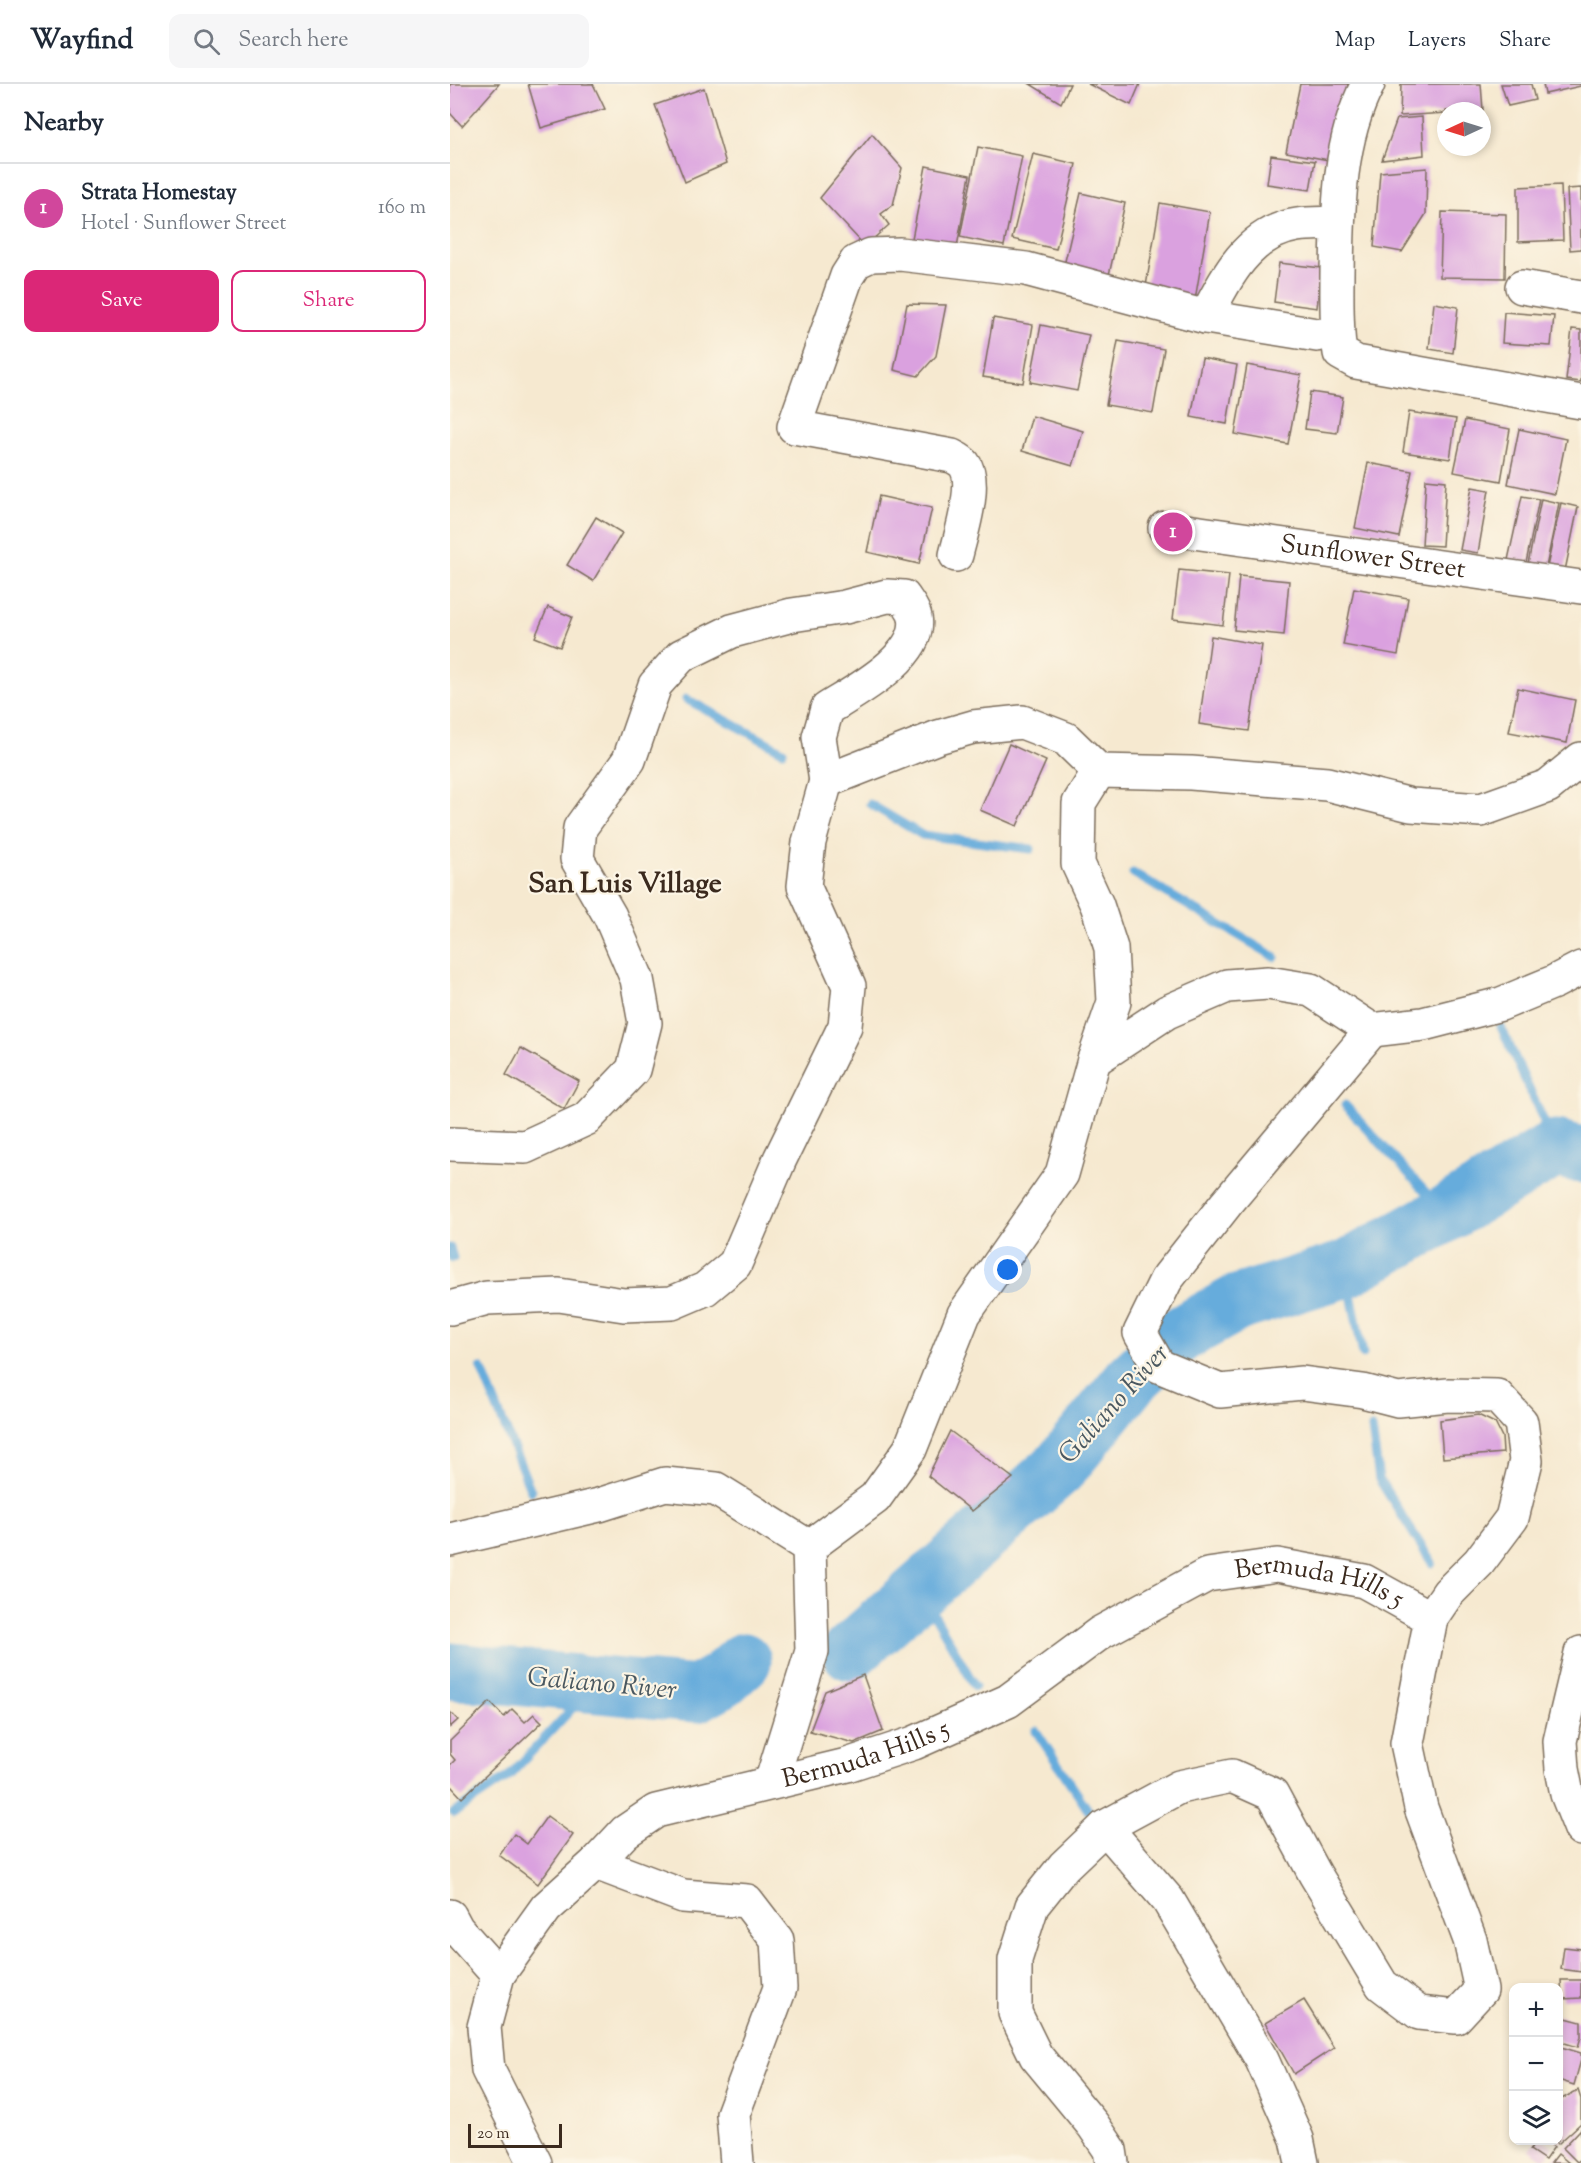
<!DOCTYPE html>
<meta charset="utf-8">
<style>
body{margin:0;font-family:"Sorts Mill Goudy",serif;background:#f6f6f7;color:#1f2937}
.controls{position:absolute;right:18px;bottom:18px;display:grid;overflow:hidden;border-radius:12px;box-shadow:0 3px 9px #0003}
.controls button{width:54px;height:54px;display:grid;place-items:center;padding:0;border:0;border-bottom:2px solid #e0e1e3;background:#fff;color:#1f2937;font:30px sans-serif}
.compass{position:absolute;left:987px;top:18px;width:54px;height:54px;border-radius:50%;background:#fff;box-shadow:0 3px 9px #0003;rotate:266deg}
.scale{position:absolute;left:18px;bottom:15px;width:94px;box-sizing:border-box;padding-left:6px;border:3px solid #3b2a1e;border-top:0;font-size:16px;line-height:21px;white-space:nowrap;color:#3b2a1e;-webkit-text-stroke:4px #fcf5e5;paint-order:stroke}
.you{position:absolute;left:558px;top:1186px;width:21px;height:21px;margin:-15px;border:4px solid #fff;border-radius:50%;background:#1a73e8;box-shadow:0 0 0 9px #1a73e833}
.badge{display:grid;place-items:center;width:39px;height:39px;border-radius:50%;background:#db2777;color:#fff;font-size:20px;font-weight:700}
.pin{position:absolute;translate:-50% -50%;border:3px solid #fff;box-shadow:0 2px 6px #0006}
.list{margin:0;padding:0;list-style:none}
h2{display:flex;justify-content:space-between;align-items:center;height:78px;margin:0;padding:0 24px;font-size:26px}
h2 small{font-size:20px;font-weight:400;color:#747a83}
.list li{display:grid;grid-template-columns:39px 1fr auto;gap:18px;align-items:center;box-sizing:border-box;height:90px;padding:0 24px;border-top:2px solid #e0e1e3}
.list b{display:block;font-size:22px;white-space:nowrap}
.list p{margin:0;font-size:20px;white-space:nowrap;color:#747a83}
.list em{font-size:20px;font-style:normal;color:#747a83}
.actions{display:flex;gap:12px;padding:18px 24px}
.actions a{flex:1;padding:14px 0;border:2px solid #db2777;border-radius:12px;text-align:center;font-size:21px;color:#db2777}
.actions .main{background:#db2777;color:#fff}
.icon{flex:none;width:33px;height:33px;fill:none;stroke:currentColor;stroke-width:2;stroke-linecap:round;stroke-linejoin:round}
.map{position:relative;flex:none;width:1131px;height:2079px;overflow:hidden}
header{display:flex;align-items:center;gap:36px;box-sizing:border-box;height:84px;padding:0 30px;background:#fff;border-bottom:2px solid #e0e1e3}
header strong{font-size:28px}
nav{display:flex;gap:33px;margin-inline-start:auto;font-size:21px}
.search{width:420px;height:54px;background:#f6f6f7;display:flex;align-items:center;gap:15px;box-sizing:border-box;padding:0 21px;border-radius:12px;color:#747a83;font-size:22px}
main{display:flex}
aside{flex:1;background:#fff}
.map>svg:first-child{display:block}
.lines{fill:none;stroke-linecap:round;stroke-linejoin:round}
.stream{stroke:#66acdc;stroke-width:9}
.river{stroke:#66acdc;stroke-width:57}
.building{fill:#daa1df}
.minor-casing{stroke:#7c6d5c;stroke-width:36}
.minor{stroke:#fff;stroke-width:33}
.labels{text-anchor:middle;dominant-baseline:central;stroke-width:4.5;stroke-linejoin:round;paint-order:stroke}
.street-label{font-size:26px;fill:#3b2a1e;stroke:#fcf5e5}
.water-label{font-size:27px;font-style:italic;fill:#4a5860;stroke:#fcf5e5}
.quarter-label{font-size:28px;font-weight:bold;fill:#3b2a1e;stroke:#fcf5e5}
</style>
<header>
<strong>Wayfind</strong>
<div class="search"><svg class="icon" aria-label="search" viewBox="0 0 24 24"><circle cx="10" cy="10" r="6"/><path d="M15 15l6 6"/></svg>Search here</div>
<nav><a>Map</a><a>Layers</a><a>Share</a></nav>
</header>
<main>
<aside>
<h2>Nearby<small></small></h2>
<ul class="list">
<li><span class="badge" style="background:#d1479c">1</span><div><b>Strata Homestay</b><p>Hotel · Sunflower Street</p></div><em>160 m</em></li>
</ul>
<div class="actions"><a class="main">Save</a><a>Share</a></div>
</aside>
<div class="map">
<svg width="1131" height="2079" viewBox="0 0 1131 2079">
<rect width="100%" height="100%" fill="#fcf5e5"/>
<filter id="ink" filterUnits="userSpaceOnUse"><feTurbulence type="fractalNoise" baseFrequency=".0167" numOctaves="2"/><feDisplacementMap in="SourceGraphic" scale="12" xChannelSelector="R" yChannelSelector="G"/><feConvolveMatrix kernelMatrix="1 2 1 2 8 2 1 2 1" color-interpolation-filters="sRGB"/></filter>
<filter id="wash" filterUnits="userSpaceOnUse"><feTurbulence type="fractalNoise" baseFrequency=".008" numOctaves="4" result="noise"/><feDisplacementMap in="SourceGraphic" scale="24" xChannelSelector="R" yChannelSelector="G"/><feGaussianBlur stdDeviation="1.35" result="paint"/><feColorMatrix in="noise" values="0 0 0 0 0 0 0 0 0 0 0 0 0 0 0 0 0 1.4 0 .05"/><feComposite in="paint" operator="in"/></filter>
<g filter="url(#wash)">
<rect width="100%" height="100%" fill="#f6e9d0"/>
<g class="lines">
<g class="stream">
<polyline points="236,615 333,667"/>
<polyline points="420,720 472,751 581,765"/>
<polyline points="683,789 825,873"/>
<polyline points="1051,943 1106,1064"/>
<polyline points="895,1021 996,1130"/>
<polyline points="0,1164 3,1174"/>
<polyline points="896,1185 913,1270"/>
<polyline points="31,1284 81,1407"/>
<polyline points="922,1344 929,1395 982,1479"/>
<polyline points="470,1506 525,1602"/>
<polyline points="586,1647 638,1726"/>
<polyline points="4,1729 59,1692 145,1600"/>
</g>
<g class="river">
<polyline points="400,1568 609,1384 681,1296 729,1251 787,1219 896,1185 996,1130 1106,1064 1131,1071"/>
<polyline points="0,1587 246,1610 273,1595 293,1577"/>
</g>
</g>
<g id="blocks">
<g class="building">
<polygon points="0,0 49,0 12,42 0,29"/>
<polygon points="78,0 143,0 155,25 91,44"/>
<polygon points="580,0 620,0 611,19"/>
<polygon points="638,0 690,0 681,21"/>
<polygon points="850,0 898,0 884,77 836,68"/>
<polygon points="951,0 1031,0 1033,26 996,27 996,29 950,32"/>
<polygon points="1051,0 1081,0 1085,16 1058,22"/>
<polygon points="1093,0 1131,0 1131,2 1095,10"/>
<polygon points="254,4 276,80 235,98 205,21"/>
<polygon points="972,33 974,71 932,76 947,35"/>
<polygon points="422,50 452,84 443,121 431,130 439,141 415,162 370,114"/>
<polygon points="528,63 572,72 554,162 510,153"/>
<polygon points="583,70 626,80 606,165 562,155"/>
<polygon points="821,71 865,77 860,106 817,100"/>
<polygon points="476,82 520,91 505,174 460,165"/>
<polygon points="977,84 976,130 952,168 924,163 930,88"/>
<polygon points="1111,101 1113,156 1068,158 1068,103"/>
<polygon points="1131,104 1131,165 1120,166 1117,105"/>
<polygon points="631,109 675,119 657,200 612,190"/>
<polygon points="710,119 760,128 745,216 695,208"/>
<polygon points="992,128 1056,130 1055,194 990,193"/>
<polygon points="829,179 871,184 867,224 824,218"/>
<polygon points="984,219 1008,223 1003,269 979,265"/>
<polygon points="457,220 496,221 486,272 468,292 444,286"/>
<polygon points="1054,228 1104,232 1101,262 1052,259"/>
<polygon points="543,234 583,241 573,299 533,293"/>
<polygon points="591,241 639,251 627,307 580,298"/>
<polygon points="1122,245 1131,246 1131,298 1116,296"/>
<polygon points="668,257 714,265 703,329 656,321"/>
<polygon points="752,274 787,281 777,340 741,333"/>
<polygon points="797,281 851,291 838,360 785,350"/>
<polygon points="860,308 893,313 887,349 855,345"/>
<polygon points="959,328 1006,335 1000,375 953,368"/>
<polygon points="582,332 633,347 623,382 572,367"/>
<polygon points="1015,336 1060,345 1051,397 1004,388"/>
<polygon points="1069,345 1116,355 1105,410 1058,400"/>
<polygon points="918,379 962,387 949,453 905,444"/>
<polygon points="976,395 996,397 992,462 972,461"/>
<polygon points="1022,403 1039,406 1028,469 1010,466"/>
<polygon points="429,412 482,424 469,480 417,468"/>
<polygon points="1072,412 1089,415 1076,479 1058,476"/>
<polygon points="1091,415 1109,419 1096,483 1078,480"/>
<polygon points="1111,419 1128,423 1115,487 1097,483"/>
<polygon points="146,433 172,449 143,497 117,481"/>
<polygon points="729,486 779,491 773,541 723,535"/>
<polygon points="789,492 839,497 834,551 784,546"/>
<polygon points="904,504 958,514 948,571 893,561"/>
<polygon points="98,523 122,533 110,563 85,553"/>
<polygon points="761,552 812,561 799,647 749,640"/>
<polygon points="1068,604 1125,616 1117,659 1059,648"/>
<polygon points="559,660 596,677 567,742 530,726"/>
<polygon points="71,964 129,997 114,1025 56,991"/>
<polygon points="1028,1331 1045,1339 1052,1353 1053,1369 993,1374 990,1336"/>
<polygon points="500,1347 563,1394 522,1427 478,1392"/>
<polygon points="413,1591 433,1647 404,1659 360,1647 375,1607"/>
<polygon points="40,1618 54,1633 62,1625 75,1638 84,1630 92,1638 12,1714 0,1701 0,1681 5,1676 0,1670 0,1657"/>
<polygon points="0,1628 8,1636 0,1643"/>
<polygon points="97,1732 123,1751 88,1800 49,1771 64,1750 77,1760"/>
<polygon points="1114,1863 1131,1865 1131,1888 1111,1885"/>
<polygon points="1111,1896 1131,1896 1131,1914 1112,1915"/>
<polygon points="854,1916 884,1964 844,1990 815,1939"/>
<polygon points="1108,1932 1131,1938 1131,1953 1128,1963 1108,1957"/>
<polygon points="1108,1962 1131,1969 1131,1976 1124,2001 1108,1996"/>
<polygon points="1128,2006 1131,2015 1131,2039 1108,2060 1105,2056 1108,2056 1108,2017"/>
<polygon points="1131,2045 1131,2075 1127,2078 1113,2064"/>
<polygon points="1087,2056 1094,2056 1104,2063 1095,2076 1080,2066"/>
<polygon points="1108,2070 1119,2079 1101,2079"/>
</g>
</g>
</g>
<g filter="url(#ink)">
<use href="#blocks" fill-opacity="0" stroke="#7c6d5c" stroke-width="1.5"/>
<g class="lines">
<defs>
<g id="minor">
<path d="M918 0C888 57 888 127 887 190 887 217 886 243 890 269L906 278 1131 318"/>
<polyline points="1072,203 1131,213"/>
<path d="M756 233C775 194 799 148 847 141 860 139 875 140 888 139"/>
<path id="s1" d="M715 444 1131 503"/>
<path d="M506 471C511 450 528 398 514 380 512 377 506 374 502 372L344 343 397 192 406 178 421 171 450 170 576 185 756 233 867 251"/>
<polyline points="644,976 717,928 777,902 818,899 861,906 922,946 973,940 1051,920 1104,898 1131,884"/>
<path d="M0 1060 75 1063 136 1035 183 986 195 939 187 895 160 832 127 775 130 744 179 676 205 601 231 572 282 547 342 531 395 523 437 512 454 513C457 518 464 526 465 533 473 572 404 608 377 625L369 653 376 697"/>
<polyline points="0,1224 37,1214 109,1211 174,1221 222,1219 255,1205 285,1180 330,1075 395,942 399,902 354,802 359,758 376,697 488,653 523,643 572,638 616,655 649,687 741,689 877,700 961,721 1031,726 1098,702 1131,675"/>
<polyline points="0,1456 149,1421 215,1400 266,1405 359,1463"/>
<polyline points="1131,1569 1110,1657 1112,1685 1117,1710 1131,1745"/>
<polyline points="321,1699 362,1567 359,1463 425,1414 460,1365 514,1230 612,1090 644,976 664,918 661,864 647,821 628,780 629,719 649,687"/>
<polyline points="655,1743 729,1703 782,1692 822,1710 865,1790 932,1901 969,1929 1006,1933 1031,1906 1020,1856 971,1724 957,1659 981,1534"/>
<polyline points="146,1779 233,1812 297,1817 327,1856 330,1904 283,2030 287,2079"/>
<polyline points="0,1832 7,1845 48,1891"/>
<path id="s2" d="M85 2079 38 1986 34 1943 48 1891 96 1824 146 1779 175 1748 206 1727 397 1681 464 1659 558 1617 650 1549 757 1491 827 1481 914 1497 981 1534 998 1509 1029 1478 1062 1434 1076 1377 1071 1338 1047 1312 998 1311 948 1316 913 1307 852 1299 770 1307 709 1282 690 1249 716 1196 776 1120 922 946"/>
<polyline points="662,2079 660,2066 643,2041 586,1972 565,1929 565,1876 582,1822 614,1782 655,1743 718,1816 812,1976 847,2055 852,2079"/>
</g>
</defs>
<use href="#minor" class="minor-casing"/>
<use href="#minor" class="minor"/>
</g>
</g>
<g class="labels">
<g class="street-label">
<text stroke="none"><textPath href="#s1" startOffset="210">Sunflower Street</textPath></text>
<text stroke="none"><textPath href="#s2" startOffset="1152">Bermuda Hills 5</textPath></text>
<text stroke="none"><textPath href="#s2" startOffset="648">Bermuda Hills 5</textPath></text>
</g>
<g class="water-label">
<text transform="translate(665 1321) rotate(-48)">Galiano River</text>
<text transform="translate(152 1601) rotate(5)">Galiano River</text>
</g>
<g class="quarter-label">
<text x="175" y="801">San Luis Village</text>
</g>
</g>
</svg>
<div class="controls">
<button>+</button>
<button>−</button>
<button><svg class="icon" aria-label="layers" viewBox="0 0 24 24"><path d="M12 4l9 5-9 5-9-5zM3 14l9 5 9-5"/></svg></button>
</div>
<svg class="compass" viewBox="-18 -18 36 36"><path d="M0-13l5 13h-10z" fill="#e53935"/><path d="M0 13l5-13h-10z" fill="#747a83"/></svg>
<div class="scale">20 m</div>
<div class="you"></div>
<div class="pin badge" style="left:723px;top:448px;background:#d1479c">1</div>
</div>
</main>
